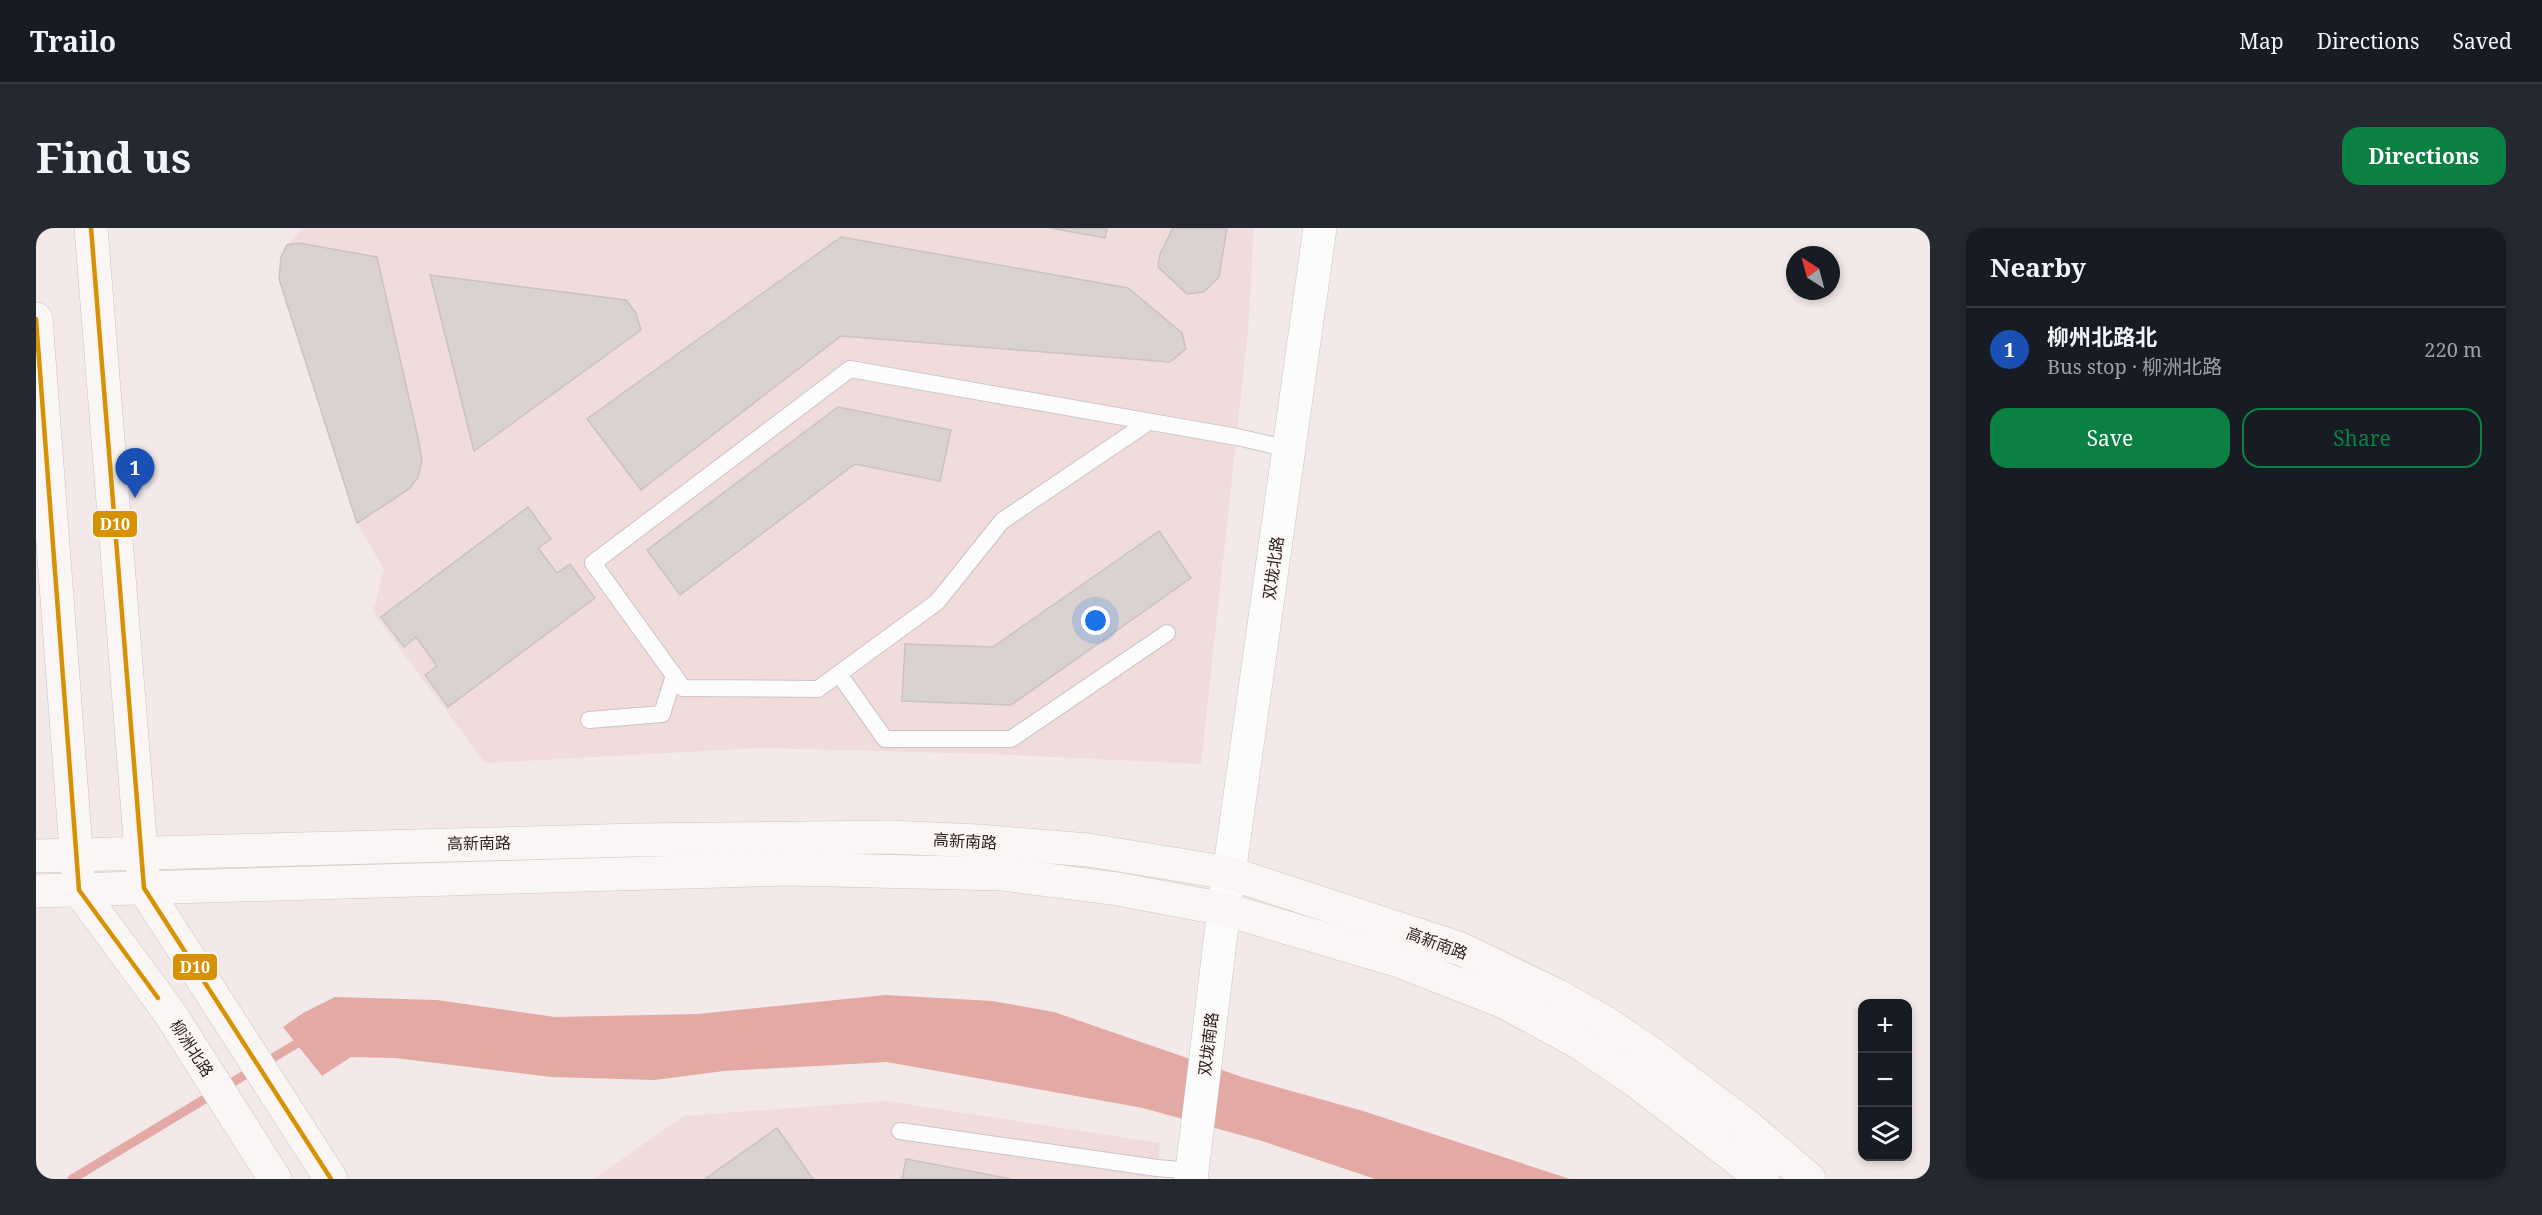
<!DOCTYPE html>
<meta charset="utf-8">
<style>
body{margin:0;font-family:"Noto Serif","Noto Sans SC",serif;background:#242831;color:#f1f3f6}
.controls{position:absolute;right:18px;bottom:18px;display:grid;overflow:hidden;border-radius:12px;box-shadow:0 3px 9px #0003}
.controls button{width:54px;height:54px;display:grid;place-items:center;padding:0;border:0;border-bottom:2px solid #363941;background:#171b24;color:#f1f3f6;font:30px sans-serif}
.compass{position:absolute;left:1750px;top:18px;width:54px;height:54px;border-radius:50%;background:#171b24;box-shadow:0 3px 9px #0003;rotate:324deg}
.you{position:absolute;left:1060px;top:393px;width:21px;height:21px;margin:-15px;border:4px solid #fff;border-radius:50%;background:#1a73e8;box-shadow:0 0 0 9px #1a73e833}
.badge{display:grid;place-items:center;width:39px;height:39px;border-radius:50%;background:#0b8043;color:#fff;font-size:20px;font-weight:700}
.pin{position:absolute;translate:-50% -50px;filter:drop-shadow(0 2px 3px #0008)}
.pin::after{content:'';position:absolute;top:32px;width:21px;height:18px;background:inherit;clip-path:polygon(0 0,100% 0,50% 100%)}
.list{margin:0;padding:0;list-style:none}
h2{display:flex;justify-content:space-between;align-items:center;height:78px;margin:0;padding:0 24px;font-size:26px}
h2 small{font-size:20px;font-weight:400;color:#9ea1a6}
.list li{display:grid;grid-template-columns:39px 1fr auto;gap:18px;align-items:center;box-sizing:border-box;height:84px;padding:0 24px;border-top:2px solid #363941}
.list b{display:block;font-size:22px;white-space:nowrap}
.list p{margin:0;font-size:20px;white-space:nowrap;color:#9ea1a6}
.list em{font-size:20px;font-style:normal;color:#9ea1a6}
.actions{display:flex;gap:12px;padding:18px 24px}
.actions a{flex:1;padding:14px 0;border:2px solid #0b8043;border-radius:18px;text-align:center;font-size:21px;color:#0b8043}
.actions .main{background:#0b8043;color:#fff}
.icon{flex:none;width:33px;height:33px;fill:none;stroke:currentColor;stroke-width:2;stroke-linecap:round;stroke-linejoin:round}
.map{position:relative;flex:none;width:1894px;height:951px;overflow:hidden;border-radius:18px}
header{display:flex;align-items:center;gap:36px;box-sizing:border-box;height:84px;padding:0 30px;background:#171b24;border-bottom:2px solid #363941}
header strong{font-size:28px}
nav{display:flex;gap:33px;margin-inline-start:auto;font-size:21px}
.intro{display:flex;align-items:center;justify-content:space-between;box-sizing:border-box;height:144px;padding:0 36px}
h1{margin:0;font-size:42px}
.button{padding:15px 27px;border-radius:18px;background:#0b8043;color:#fff;font-size:21px;font-weight:700}
main{display:flex;gap:36px;padding:0 36px}
aside{flex:1;background:#171b24;border-radius:18px;box-shadow:0 3px 9px #0003}
.map>svg:first-child{display:block}
.built{fill:#f0dcda}
.water{fill:#e2a9a5}
.lines{fill:none;stroke-linecap:round;stroke-linejoin:round}
.stream{stroke:#e2a9a5;stroke-width:9}
.building{fill:#dad2d1;stroke:#cac2c2;stroke-width:1.5}
.service-casing{stroke:#ccc4c3;stroke-width:18}
.tertiary-casing{stroke:#ccc4c3;stroke-width:34}
.secondary-casing{stroke:#ccc4c3;stroke-width:34}
.service{stroke:#fdfcfc;stroke-width:16}
.tertiary{stroke:#fdfcfc;stroke-width:33}
.secondary{stroke:#faf6f6;stroke-width:33}
.bus-1-casing{stroke:#fdf5f4;stroke-width:9}
.bus-1{stroke:#d79204;stroke-width:4.5}
.labels{text-anchor:middle;dominant-baseline:central;stroke-width:4.5;stroke-linejoin:round;paint-order:stroke}
.street-label{font-size:16px;fill:#241e1d;stroke:#fdf5f4}
.line-badge{stroke:#fdf5f4;stroke-width:2}
.badge-label{font-size:16px;text-anchor:middle;font-weight:bold;fill:#fff}
</style>
<header>
<strong>Trailo</strong>
<nav><a>Map</a><a>Directions</a><a>Saved</a></nav>
</header>
<div class="intro"><h1>Find us</h1><a class="button">Directions</a></div>
<main>
<div class="map">
<svg width="1894" height="951" viewBox="0 0 1894 951">
<rect width="100%" height="100%" fill="#f3e9e8"/>
<g class="built">
<polygon points="267,0 1014,0 1069,10 1071,0 1218,0 1212,102 1165,536 953,526 723,520 449,535 337,384 348,341 321,295 373,261 382,249 386,233 341,29 263,15 251,17"/>
<polygon points="850,873 1124,915 1121,951 557,951 648,888"/>
</g>
<polygon class="water" points="849,767 956,773 1018,784 1209,850 1327,883 1534,951 1339,951 1226,913 1107,880 851,834 688,843 619,852 515,849 359,830 315,829 286,848 247,799 267,785 299,769 401,772 519,789 662,786"/>
<g class="lines">
<polyline class="stream" points="36,951 270,810"/>
</g>
<g class="building">
<polygon points="1014,0 1071,0 1069,10"/>
<polygon points="1137,0 1191,0 1183,49 1168,64 1151,66 1122,39 1124,26"/>
<polygon points="805,9 1092,60 1146,105 1150,121 1134,134 805,108 605,262 551,191"/>
<polygon points="263,15 341,29 382,210 386,233 382,249 373,261 321,295 243,51 245,29 251,17"/>
<polygon points="394,47 590,72 600,85 605,102 438,223"/>
<polygon points="802,179 915,202 904,253 819,236 644,367 611,322"/>
<polygon points="492,279 515,311 502,320 521,345 534,336 559,370 412,479 389,447 401,438 380,409 368,419 345,389"/>
<polygon points="1123,303 1155,350 975,477 866,473 869,416 957,419"/>
<polygon points="741,900 777,951 669,951"/>
<polygon points="870,931 975,951 866,951"/>
</g>
<g class="lines">
<defs>
<g id="service">
<polyline points="1111,195 966,293 901,374 782,461 647,460 557,335 814,141 1201,209 1254,221"/>
<polyline points="803,446 849,511 975,511 1131,405"/>
<polyline points="553,492 626,486 638,447"/>
<polyline points="864,903 1121,940 1156,943"/>
</g>
<polyline id="tertiary" points="1155,951 1188,681 1284,0"/>
<g id="secondary">
<polyline points="55,0 108,660 295,951"/>
<polyline points="0,91 43,662 133,784 239,951"/>
<polyline points="0,628 601,612 854,609 942,613 1052,622 1193,645 1425,721 1520,767 1570,795 1613,824 1711,898 1773,951"/>
<polyline points="0,663 752,641 966,646 1082,661 1188,681 1363,733 1468,774 1544,815 1600,853 1727,951"/>
</g>
</defs>
<use href="#service" class="service-casing"/>
<use href="#tertiary" class="tertiary-casing"/>
<use href="#secondary" class="secondary-casing"/>
<use href="#service" class="service"/>
<use href="#tertiary" class="tertiary"/>
<use href="#secondary" class="secondary"/>
<defs>
<g id="bus-1">
<polyline points="55,0 108,660 295,951"/>
<polyline points="0,91 43,662 122,770"/>
</g>
</defs>
<use href="#bus-1" class="bus-1-casing"/>
<use href="#bus-1" class="bus-1"/>
</g>
<g class="labels">
<g class="street-label">
<text transform="translate(1237 340) rotate(-82)">双垅北路</text>
<text transform="translate(929 613) rotate(3)">高新南路</text>
<text transform="translate(443 615) rotate(-1)">高新南路</text>
<text transform="translate(1401 715) rotate(20)">高新南路</text>
<text transform="translate(1172 816) rotate(-83)">双垅南路</text>
<text transform="translate(156 820) rotate(57)">柳洲北路</text>
</g>
</g>
<g class="line-badge">
<rect x="56" y="282" width="46" height="28" rx="6" fill="#d79204"/>
<rect x="136" y="725" width="46" height="28" rx="6" fill="#d79204"/>
</g>
<g class="badge-label">
<text x="79" y="302">D10</text>
<text x="159" y="745">D10</text>
</g>
</svg>
<div class="controls">
<button>+</button>
<button>−</button>
<button><svg class="icon" aria-label="layers" viewBox="0 0 24 24"><path d="M12 4l9 5-9 5-9-5zM3 14l9 5 9-5"/></svg></button>
</div>
<svg class="compass" viewBox="-18 -18 36 36"><path d="M0-13l5 13h-10z" fill="#e53935"/><path d="M0 13l5-13h-10z" fill="#9ea1a6"/></svg>
<div class="you"></div>
<div class="pin badge" style="left:99px;top:270px;background:#1a4fb4">1</div>
</div>
<aside>
<h2>Nearby<small></small></h2>
<ul class="list">
<li><span class="badge" style="background:#1a4fb4">1</span><div><b>柳州北路北</b><p>Bus stop · 柳洲北路</p></div><em>220 m</em></li>
</ul>
<div class="actions"><a class="main">Save</a><a>Share</a></div>
</aside>
</main>
